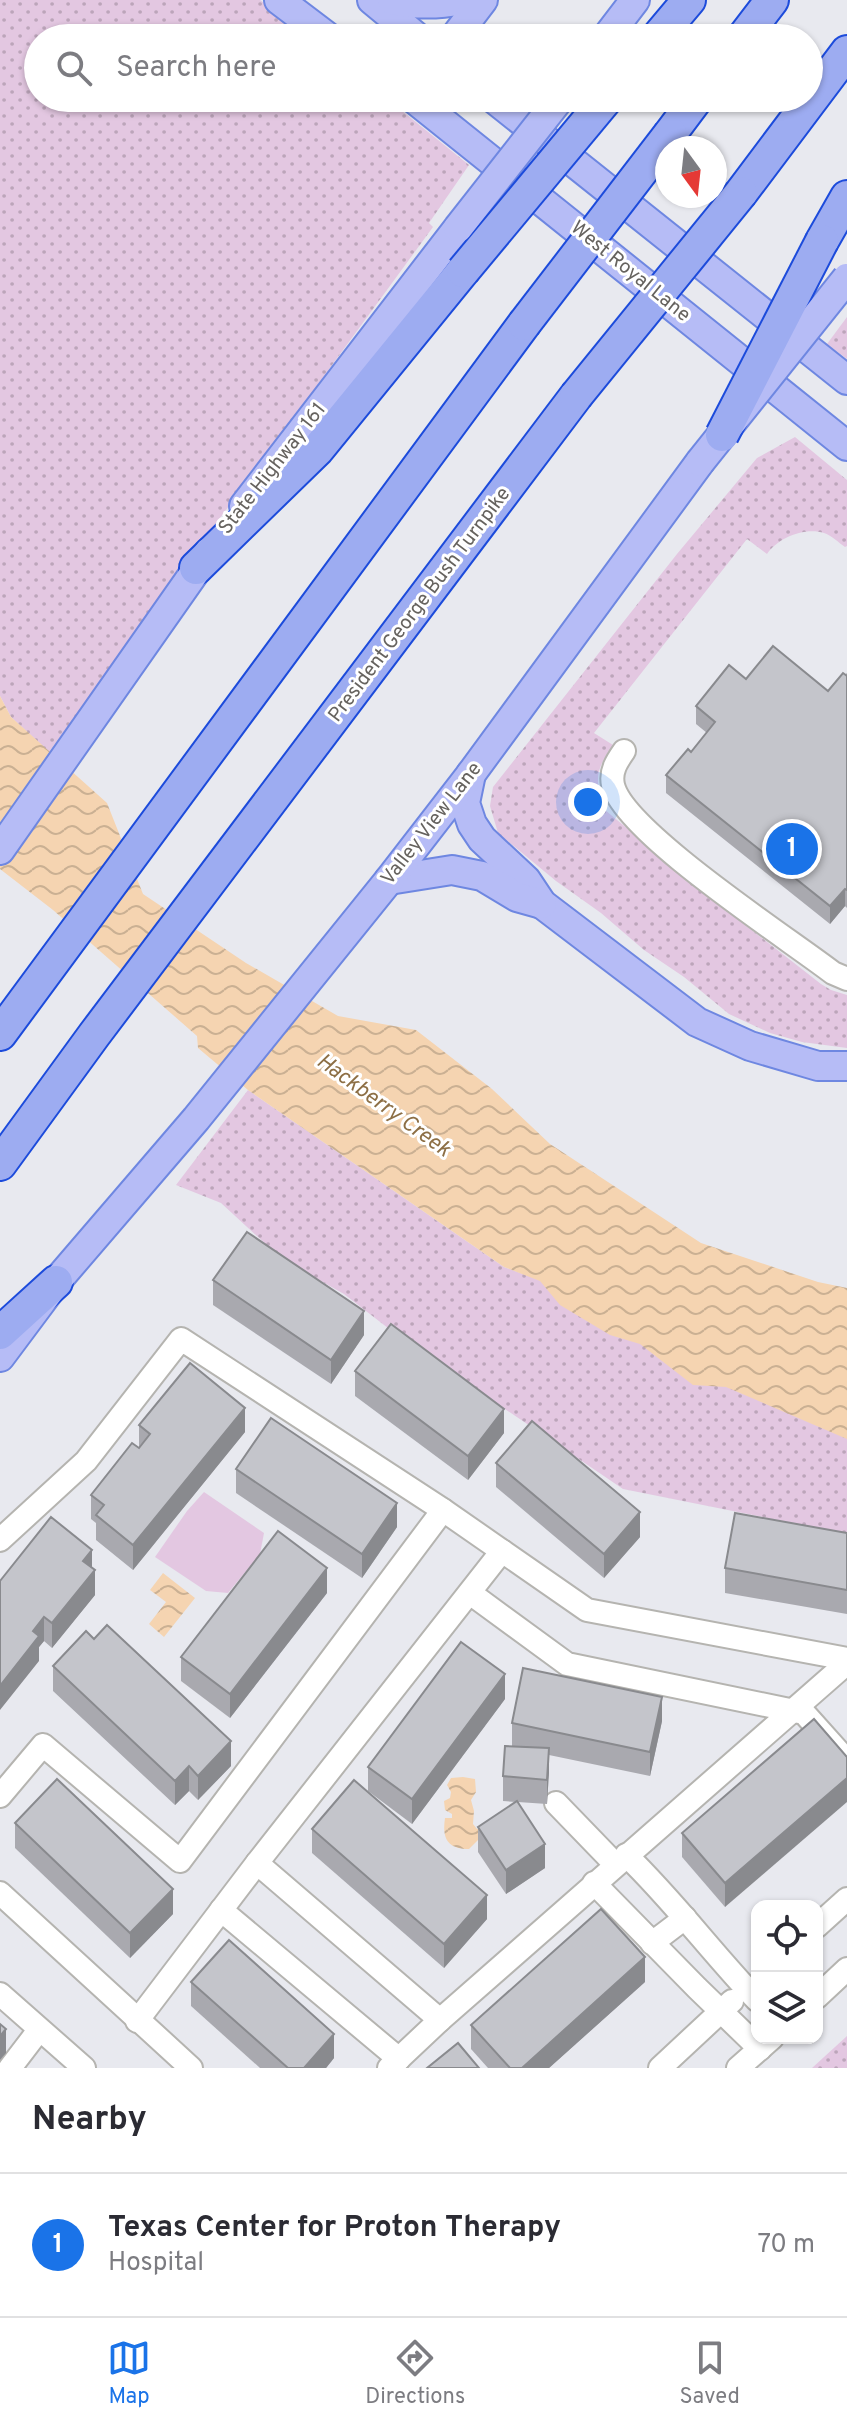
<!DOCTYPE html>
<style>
body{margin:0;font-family:Overpass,sans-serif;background:#f2f2f3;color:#2b2b33}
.controls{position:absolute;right:24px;bottom:24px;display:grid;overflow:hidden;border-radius:16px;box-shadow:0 2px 6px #0004}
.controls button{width:72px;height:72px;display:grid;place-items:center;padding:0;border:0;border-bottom:2px solid #e1e1e2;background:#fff;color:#2b2b33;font:40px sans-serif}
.compass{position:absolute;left:655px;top:136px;width:72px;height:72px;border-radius:50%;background:#fff;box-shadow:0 2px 6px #0004;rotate:165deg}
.you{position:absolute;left:588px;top:802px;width:28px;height:28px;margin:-20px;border:6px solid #fff;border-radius:50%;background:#1a73e8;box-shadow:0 0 0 12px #1a73e833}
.badge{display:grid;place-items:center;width:52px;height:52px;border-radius:50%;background:#1a73e8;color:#fff;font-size:26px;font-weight:700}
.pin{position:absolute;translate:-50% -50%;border:4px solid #fff;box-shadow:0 2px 8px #0006}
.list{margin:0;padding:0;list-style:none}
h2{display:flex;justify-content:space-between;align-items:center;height:104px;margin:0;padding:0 32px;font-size:34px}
h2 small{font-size:26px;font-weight:400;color:#7c7c81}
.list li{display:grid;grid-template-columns:52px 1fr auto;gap:24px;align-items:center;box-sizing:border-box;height:144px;padding:0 32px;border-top:2px solid #e1e1e2}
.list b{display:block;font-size:30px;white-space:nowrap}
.list p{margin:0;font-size:26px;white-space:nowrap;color:#7c7c81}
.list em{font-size:26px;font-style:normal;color:#7c7c81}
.icon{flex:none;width:44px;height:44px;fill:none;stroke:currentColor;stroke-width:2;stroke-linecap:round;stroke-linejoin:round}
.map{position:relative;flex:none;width:847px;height:2068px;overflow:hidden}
.search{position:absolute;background:#fff;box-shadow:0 2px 6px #0004;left:24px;right:24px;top:24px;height:88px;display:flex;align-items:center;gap:20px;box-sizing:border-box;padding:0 28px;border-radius:44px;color:#7c7c81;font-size:30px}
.sheet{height:248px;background:#fff}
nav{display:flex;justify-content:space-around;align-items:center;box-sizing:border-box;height:112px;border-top:2px solid #e1e1e2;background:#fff;font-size:22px;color:#7c7c81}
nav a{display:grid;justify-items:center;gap:4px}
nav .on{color:#1a73e8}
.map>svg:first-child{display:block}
.grass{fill:url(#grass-dots)}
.park{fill:#e3c7e1}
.water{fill:url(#water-waves)}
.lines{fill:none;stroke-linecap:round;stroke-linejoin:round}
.minor-casing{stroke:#b5b4b0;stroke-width:26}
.major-casing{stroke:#6e87e1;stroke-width:32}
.highway-casing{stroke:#1c4bdb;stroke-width:36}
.minor{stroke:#fff;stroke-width:22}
.major{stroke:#b6bcf6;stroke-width:28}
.highway{stroke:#9dacf1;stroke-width:32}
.major-bridge-casing{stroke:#6e87e1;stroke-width:32;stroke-linecap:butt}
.highway-bridge-casing{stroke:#1c4bdb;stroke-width:36;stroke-linecap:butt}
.major-bridge{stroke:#b6bcf6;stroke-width:28}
.highway-bridge{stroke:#9dacf1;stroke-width:32}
.wall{fill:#a9a9af}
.shaded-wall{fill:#898a8e}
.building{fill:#c4c5cb;stroke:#898a8e;stroke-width:2}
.labels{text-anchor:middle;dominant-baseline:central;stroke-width:6;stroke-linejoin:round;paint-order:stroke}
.street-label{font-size:20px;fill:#66635f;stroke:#fff}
.water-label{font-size:22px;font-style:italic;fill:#8d6f45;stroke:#fff}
</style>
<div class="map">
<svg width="847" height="2068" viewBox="0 0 847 2068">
<defs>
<pattern id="grass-dots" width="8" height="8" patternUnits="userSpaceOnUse" patternTransform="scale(2)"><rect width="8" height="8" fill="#e3c7e1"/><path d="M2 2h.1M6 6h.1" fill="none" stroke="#bca5ba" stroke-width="1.8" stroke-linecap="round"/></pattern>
<pattern id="water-waves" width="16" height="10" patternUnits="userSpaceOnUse" patternTransform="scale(2)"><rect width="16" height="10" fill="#f5d4b1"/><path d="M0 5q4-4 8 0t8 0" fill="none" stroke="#cab093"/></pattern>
</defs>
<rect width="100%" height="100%" fill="#e8e9ef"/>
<g class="grass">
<polygon points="0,0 260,0 311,38 38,38 38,98 386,98 469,165 429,223 433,227 49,752 11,717 0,696"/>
<polygon points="847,317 847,359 827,344"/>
<path d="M795 437 847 480V546L845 547C839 543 831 535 824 533 804 527 778 538 767 554L747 539 594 733 613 745C594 772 595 780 605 810L722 907 821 984 831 990 847 995V1048L802 1042 770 1033 729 1014 684 977 644 950 601 913 556 881 498 833 490 806 493 787 677 554 757 458Z"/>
<polygon points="248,1090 504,1267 847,1392 847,1534 623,1489 406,1342 344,1294 282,1259 221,1203 176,1185"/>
<polygon points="847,2036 847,2068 812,2068"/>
</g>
<polygon class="park" points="204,1492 264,1533 260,1554 228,1593 206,1591 155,1557 187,1511"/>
<g class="water">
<polygon points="0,696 11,717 107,803 143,894 246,963 338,1016 416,1030 492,1089 550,1144 701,1243 818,1282 847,1288 847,1439 726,1387 693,1385 640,1344 610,1335 560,1305 540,1281 504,1267 248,1090 198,1048 197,1036 53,910 0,869"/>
<polygon points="163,1573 195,1598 164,1637 149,1624 166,1602 150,1590"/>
<path d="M463 1777 475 1779 476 1792 471 1800 474 1811 473 1824 477 1829 481 1828V1837L469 1849C447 1849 442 1838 445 1818H452V1814L445 1810 444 1801 450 1798 451 1792 447 1785 451 1778Z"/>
</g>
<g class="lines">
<defs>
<g id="minor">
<path d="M624 751C617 761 610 771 613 785 624 832 789 939 833 973L847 979"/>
<polyline points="0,1540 86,1461 181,1339 443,1510 587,1610 847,1659"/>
<polyline points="470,1593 567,1664 804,1713 847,1761"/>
<polyline points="0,1796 43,1745 180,1861 443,1510"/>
<polyline points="556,1803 615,1864"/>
<path d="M626 1855C673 1900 712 1953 757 2000"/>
<polyline points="257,1863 440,2020"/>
<polyline points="594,1883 697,1988 760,2049"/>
<polyline points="0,1893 191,2068"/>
<polyline points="221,1910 399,2059"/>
<polyline points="817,1926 847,1899"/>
<polyline points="652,1943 685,1918"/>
<polyline points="0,1994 84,2068"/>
<polyline points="817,1997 847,1969"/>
<polyline points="137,2021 257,1863 502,1551"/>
<polyline points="10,2068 39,2030"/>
<polyline points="389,2068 440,2020 847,1663"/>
<polyline points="660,2068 732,2001"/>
<polyline points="738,2068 772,2038"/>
</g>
<g id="major">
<polyline points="279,0 329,38"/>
<polyline points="372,0 418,38"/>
<path d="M392 0C416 5 437 5 461 0"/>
<polyline points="454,38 483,0"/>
<polyline points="606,38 635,0"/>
<polyline points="413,98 847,446"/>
<polyline points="493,98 847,380"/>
<polyline points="244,506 458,228"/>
<polyline points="471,774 465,803 472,824 482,839 526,880 542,904 697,1022 750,1046 818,1066 847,1066"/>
<polyline points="0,850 209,552"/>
<polyline points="389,880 452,870 482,876 517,897 542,904"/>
<polyline points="0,1357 56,1282 196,1119 389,880 471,774 700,462"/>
</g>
<g id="highway">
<polyline points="657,38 689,0"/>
<polyline points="743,38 772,0"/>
<polyline points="670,134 697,98"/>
<polyline points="741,193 847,52"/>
<polyline points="822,241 847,197"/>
<polyline points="196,568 318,449 463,271"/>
<polyline points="0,1034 524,324"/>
<polyline points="0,1164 94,1035 576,396"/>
<polyline points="0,1333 56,1282"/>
</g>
</defs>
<use href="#minor" class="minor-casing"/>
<use href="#major" class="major-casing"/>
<use href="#highway" class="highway-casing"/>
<use href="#minor" class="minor"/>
<use href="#major" class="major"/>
<use href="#highway" class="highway"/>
<defs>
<g id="major-bridge">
<polyline points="458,228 560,98"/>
<polyline points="700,462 847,278"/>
</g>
<g id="highway-bridge">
<polyline points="463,271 607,98"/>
<polyline points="524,324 670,134"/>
<polyline points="576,396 741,193"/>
<polyline points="722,435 822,241"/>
</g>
</defs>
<use href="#major-bridge" class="major-bridge-casing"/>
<use href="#highway-bridge" class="highway-bridge-casing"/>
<use href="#major-bridge" class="major-bridge"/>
<use href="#highway-bridge" class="highway-bridge"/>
</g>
<g class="wall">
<polygon points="847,673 847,908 845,906 830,924 666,793 666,775 691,752 707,733 696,724 696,706 746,679 828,691"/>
<polygon points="213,1280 364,1335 331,1384 213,1305"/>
<polygon points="355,1371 504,1433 468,1480 355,1396"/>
<polygon points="139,1425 245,1432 133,1570 96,1540 96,1523 91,1519 91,1495 139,1448"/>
<polygon points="496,1463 640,1537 604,1578 496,1487"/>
<polygon points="236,1469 397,1527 362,1578 236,1493"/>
<polygon points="847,1533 847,1614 725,1593 725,1568"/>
<polygon points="92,1568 95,1595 52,1648 44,1641 39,1647 39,1661 0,1581"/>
<polygon points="327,1593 230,1718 181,1681 181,1657"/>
<polygon points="53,1666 231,1766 198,1800 189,1791 175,1805 53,1691"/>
<polygon points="505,1699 412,1824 368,1791 368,1767"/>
<polygon points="814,1719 725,1907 682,1857 682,1833"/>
<polygon points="662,1721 650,1776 549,1755 547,1804 518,1802 545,1868 506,1894 478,1852 478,1827 516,1802 503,1801 503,1776 512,1746 512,1723"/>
<polygon points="15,1823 173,1914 130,1958 15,1848"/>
<polygon points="312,1829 487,1919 444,1968 312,1853"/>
<polygon points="191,1982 334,2058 326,2068 260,2068 191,2006"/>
<polygon points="645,1982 549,2068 488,2068 471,2049 471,2025"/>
</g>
<g class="shaded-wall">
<polygon points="845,889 845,906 830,924 830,906"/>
<polygon points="364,1311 364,1335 331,1384 331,1360"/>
<polygon points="245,1408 245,1432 133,1570 133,1545"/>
<polygon points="504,1409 504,1433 468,1480 468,1456"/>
<polygon points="397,1503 397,1527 362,1578 362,1554"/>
<polygon points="640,1512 640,1537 604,1578 604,1554"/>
<polygon points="92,1550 92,1573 95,1570 95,1595 52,1648 52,1623 83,1561"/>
<polygon points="327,1568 327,1593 230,1718 230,1694"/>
<polygon points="44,1617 44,1641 39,1647 39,1661 0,1710 0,1686 33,1631"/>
<polygon points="505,1674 505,1699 412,1824 412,1799"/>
<polygon points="662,1697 662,1721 650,1776 650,1752"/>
<polygon points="231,1741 231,1766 198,1800 198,1776"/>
<polygon points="549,1748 549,1773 547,1804 547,1780"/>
<polygon points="189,1766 189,1791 175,1805 175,1781"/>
<polygon points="847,1778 847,1802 725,1907 725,1883"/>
<polygon points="545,1844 545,1868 506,1894 506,1870"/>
<polygon points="173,1889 173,1914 130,1958 130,1933"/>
<polygon points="487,1895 487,1919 444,1968 444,1944"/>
<polygon points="645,1957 645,1982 549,2068 522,2068"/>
<polygon points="6,2029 6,2053 0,2060 0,2036"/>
<polygon points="334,2034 334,2058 326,2068 304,2068"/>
</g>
<g class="building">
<polygon points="773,646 828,691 843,673 847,676 847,890 845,889 830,906 666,775 688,749 691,752 715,722 696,706 729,665 746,679"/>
<polygon points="247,1232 364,1311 331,1360 213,1280"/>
<polygon points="391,1324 504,1409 468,1456 355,1371"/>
<polygon points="190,1363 245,1408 133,1545 96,1515 104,1505 91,1495 132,1443 139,1448 150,1434 139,1425"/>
<polygon points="271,1418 397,1503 362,1554 236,1469"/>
<polygon points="532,1421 640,1512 604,1554 496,1463"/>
<polygon points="735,1513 847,1533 847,1590 725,1568"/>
<polygon points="51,1517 92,1550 83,1561 95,1570 52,1623 44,1617 33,1631 39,1636 0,1686 0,1581"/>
<polygon points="278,1531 327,1568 230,1694 181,1657"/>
<polygon points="107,1625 231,1741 198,1776 189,1766 175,1781 53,1666 86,1631 94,1639"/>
<polygon points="461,1642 505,1674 412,1799 368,1767"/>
<polygon points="523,1668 662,1697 650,1752 512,1723"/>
<polygon points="814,1719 847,1757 847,1778 725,1883 682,1833"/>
<polygon points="505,1746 549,1748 547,1780 503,1776"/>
<polygon points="57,1779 173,1889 130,1933 15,1823"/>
<polygon points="354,1780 487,1895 444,1944 312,1829"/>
<polygon points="517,1801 545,1844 506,1870 478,1827"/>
<polygon points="601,1909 645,1957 522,2068 510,2068 471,2025"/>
<polygon points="229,1940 334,2034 304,2068 288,2068 191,1982"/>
<polygon points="0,2024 6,2029 0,2036"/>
<polygon points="458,2043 479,2068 427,2068"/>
</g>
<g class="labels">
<g class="street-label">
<text transform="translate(630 272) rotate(39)">West Royal Lane</text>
<text transform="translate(273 469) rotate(-52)">State Highway 161</text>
<text transform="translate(420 605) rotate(-53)">President George Bush Turnpike</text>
<text transform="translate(432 824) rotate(-52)">Valley View Lane</text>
</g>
<g class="water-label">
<text transform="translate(383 1106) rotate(36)">Hackberry Creek</text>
</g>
</g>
</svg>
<div class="controls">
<button><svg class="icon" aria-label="locate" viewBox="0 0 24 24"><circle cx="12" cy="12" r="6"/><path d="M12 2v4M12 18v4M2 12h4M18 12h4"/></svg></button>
<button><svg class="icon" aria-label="layers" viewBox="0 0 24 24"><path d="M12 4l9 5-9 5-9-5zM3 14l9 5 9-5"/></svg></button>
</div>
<svg class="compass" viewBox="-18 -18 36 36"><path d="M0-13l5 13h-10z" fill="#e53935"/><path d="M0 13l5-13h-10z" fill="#7c7c81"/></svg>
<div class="you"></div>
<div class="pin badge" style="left:792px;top:849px">1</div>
<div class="search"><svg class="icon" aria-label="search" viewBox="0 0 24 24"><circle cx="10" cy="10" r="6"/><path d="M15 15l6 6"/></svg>Search here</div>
</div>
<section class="sheet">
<h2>Nearby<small></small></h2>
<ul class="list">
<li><span class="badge">1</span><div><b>Texas Center for Proton Therapy</b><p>Hospital</p></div><em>70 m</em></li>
</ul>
</section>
<nav>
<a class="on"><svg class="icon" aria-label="map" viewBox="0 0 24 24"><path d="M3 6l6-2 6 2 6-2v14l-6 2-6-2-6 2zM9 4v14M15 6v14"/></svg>Map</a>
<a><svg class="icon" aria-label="directions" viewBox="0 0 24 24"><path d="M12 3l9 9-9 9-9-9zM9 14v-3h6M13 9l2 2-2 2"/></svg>Directions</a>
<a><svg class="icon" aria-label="saved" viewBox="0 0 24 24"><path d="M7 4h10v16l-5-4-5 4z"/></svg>Saved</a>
</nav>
